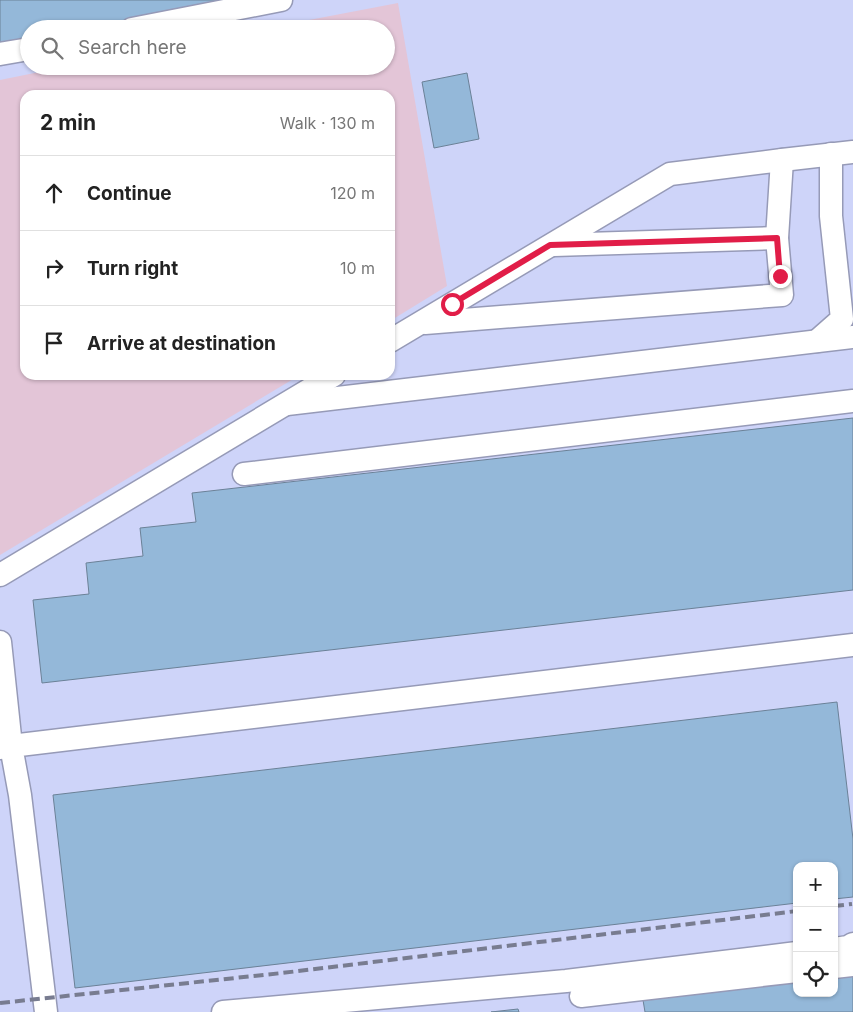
<!DOCTYPE html>
<meta charset="utf-8">
<style>
body{margin:0;font-family:Inter,sans-serif;background:#f6f6f6;color:#222}
.controls{position:absolute;right:15px;bottom:15px;display:grid;overflow:hidden;border-radius:10px;box-shadow:0 1px 4px #0004}
.controls button{width:45px;height:45px;display:grid;place-items:center;padding:0;border:0;border-bottom:1px solid #e0e0e0;background:#fff;color:#222;font:25px sans-serif}
.stop{position:absolute;width:15px;height:15px;margin:-11px;border:4px solid #e11d48;border-radius:50%;background:#fff}
.stop.end{background:#e11d48;border-color:#fff;box-shadow:0 1px 5px #0008}
.list{margin:0;padding:0;list-style:none}
h2{display:flex;justify-content:space-between;align-items:center;height:65px;margin:0;padding:0 20px;font-size:21px}
h2 small{font-size:16px;font-weight:400;color:#767676}
.list li{display:grid;grid-template-columns:32px 1fr auto;gap:15px;align-items:center;box-sizing:border-box;height:75px;padding:0 20px;border-top:1px solid #e0e0e0}
.list b{display:block;font-size:19px;white-space:nowrap}
.list em{font-size:16px;font-style:normal;color:#767676}
.icon{flex:none;width:28px;height:28px;fill:none;stroke:currentColor;stroke-width:2;stroke-linecap:round;stroke-linejoin:round}
.map{position:relative;flex:none;width:853px;height:1012px;overflow:hidden}
.search{position:absolute;background:#fff;box-shadow:0 1px 4px #0004;left:20px;top:20px;width:375px;height:55px;display:flex;align-items:center;gap:12px;box-sizing:border-box;padding:0 18px;border-radius:28px;color:#767676;font-size:19px}
.panel{position:absolute;background:#fff;box-shadow:0 1px 4px #0004;left:20px;top:90px;width:375px;height:290px;border-radius:15px}
.map>svg:first-child{display:block}
.built{fill:#ced4f9;fill-rule:evenodd}
.green{fill:#e3c5d7}
.building{fill:#94b8d9;stroke:#6b8197}
.lines{fill:none;stroke-linecap:round;stroke-linejoin:round}
.minor-casing{stroke:#969ab7;stroke-width:25}
.minor{stroke:#fff;stroke-width:22}
.rail{stroke:#787c90;stroke-width:4;stroke-dasharray:10 5;stroke-linecap:butt}
.route{stroke:#e11d48;stroke-width:6}
</style>
<div class="map">
<svg width="853" height="1012" viewBox="0 0 853 1012">
<rect width="100%" height="100%" fill="#d9defc"/>
<path class="built" d="M0 0H853V1012H0ZM29 29H386V66H29ZM25 95H390V375H25ZM797 866H834V993H797Z"/>
<polygon class="green" points="398,3 447,286 390,321 390,95 25,95 25,375 300,375 0,555 0,80 69,66 386,66 386,29 262,29"/>
<g class="building">
<polygon points="0,0 254,0 105,29 29,29 29,44 0,49"/>
<polygon points="467,73 479,139 434,148 422,82"/>
<polygon points="853,418 853,590 42,683 33,600 89,594 86,563 143,556 140,528 196,522 192,493"/>
<polygon points="837,702 853,839 853,897 834,899 834,866 797,866 797,903 75,988 53,795"/>
<polygon points="853,974 853,1012 645,1012 643,1000 797,981 797,993 834,993 834,976"/>
<polygon points="518,1009 519,1012 491,1012"/>
</g>
<g class="lines">
<defs>
<g id="minor">
<polyline points="132,29 281,0"/>
<polyline points="0,54 29,49"/>
<polyline points="554,245 777,238"/>
<polyline points="425,323 782,295 777,238 782,160"/>
<polyline points="390,341 670,174 782,160 853,152"/>
<polyline points="817,341 842,319 831,216 831,154"/>
<polyline points="287,404 853,337"/>
<polyline points="244,474 853,401"/>
<polyline points="0,575 334,375"/>
<polyline points="0,642 11,746 0,748"/>
<polyline points="834,949 848,947 853,944"/>
<polyline points="834,967 853,965"/>
<polyline points="581,996 797,971"/>
<polyline points="46,1012 20,795 11,746 853,645"/>
<polyline points="223,1012 566,981 797,953"/>
</g>
</defs>
<use href="#minor" class="minor-casing"/>
<use href="#minor" class="minor"/>
<g class="rail">
<polyline points="834,906 852,904"/>
<polyline points="0,1003 282,973 797,911"/>
</g>
</g>
<g class="lines">
<polyline class="route" points="452,304 550,245 777,238 780,276"/>
</g>
</svg>
<div class="controls">
<button>+</button>
<button>−</button>
<button><svg class="icon" aria-label="locate" viewBox="0 0 24 24"><circle cx="12" cy="12" r="6"/><path d="M12 2v4M12 18v4M2 12h4M18 12h4"/></svg></button>
</div>
<div class="stop" style="left:452px;top:304px"></div>
<div class="stop end" style="left:780px;top:276px"></div>
<div class="search"><svg class="icon" aria-label="search" viewBox="0 0 24 24"><circle cx="10" cy="10" r="6"/><path d="M15 15l6 6"/></svg>Search here</div>
<section class="panel">
<h2>2 min<small>Walk · 130 m</small></h2>
<ul class="list">
<li><svg class="icon" aria-label="ahead" viewBox="0 0 24 24"><path d="M12 20V5M6 11l6-6 6 6"/></svg><div><b>Continue</b></div><em>120 m</em></li>
<li><svg class="icon" aria-label="right" viewBox="0 0 24 24"><path d="M7 20v-9h11M14 6l5 5-5 5"/></svg><div><b>Turn right</b></div><em>10 m</em></li>
<li><svg class="icon" aria-label="arrive" viewBox="0 0 24 24"><path d="M6 21V4h12l-3 4 3 4H6"/></svg><div><b>Arrive at destination</b></div></li>
</ul>
</section>
</div>
